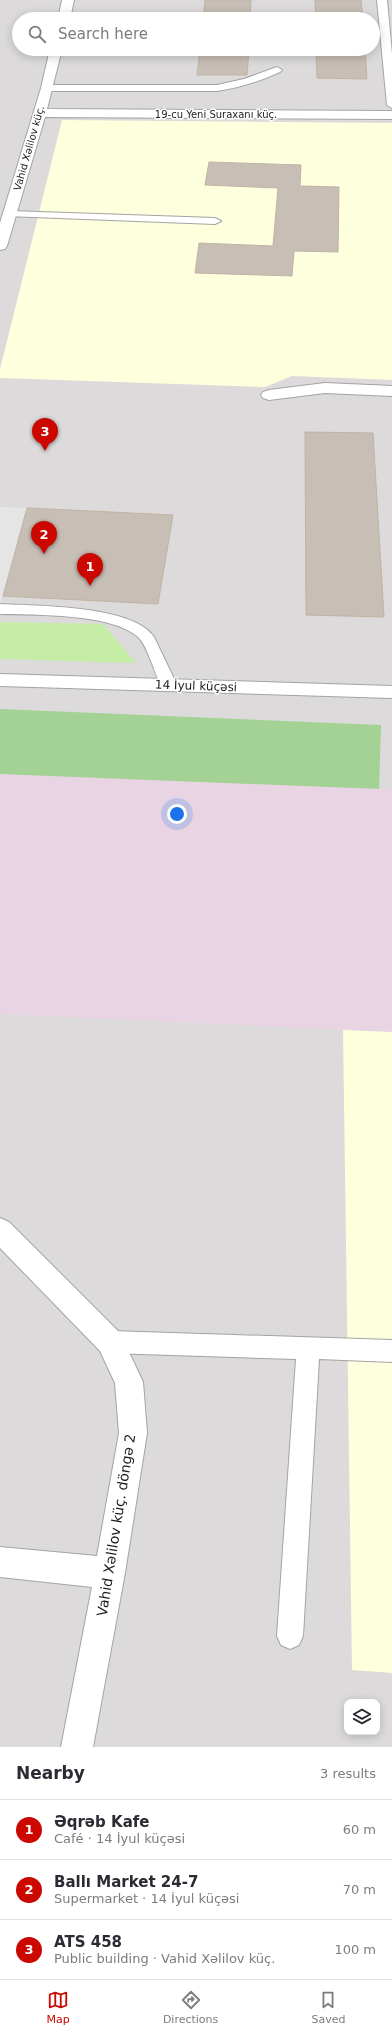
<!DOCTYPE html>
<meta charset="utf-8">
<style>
body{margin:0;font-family:"DejaVu Sans",sans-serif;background:#f2f2f3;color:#2b2b33}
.controls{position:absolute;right:12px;bottom:12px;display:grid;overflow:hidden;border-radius:8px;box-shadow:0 2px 10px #0003}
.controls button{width:36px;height:36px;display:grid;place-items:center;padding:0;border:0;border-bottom:1px solid #e1e1e2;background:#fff;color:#2b2b33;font:20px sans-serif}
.you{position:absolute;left:177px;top:814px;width:14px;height:14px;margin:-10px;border:3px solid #fff;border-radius:50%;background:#1a73e8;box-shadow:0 0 0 6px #1a73e833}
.badge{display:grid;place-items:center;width:26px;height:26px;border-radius:50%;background:#cb0700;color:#fff;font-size:13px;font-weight:700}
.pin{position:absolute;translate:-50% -33px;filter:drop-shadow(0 1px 2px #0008)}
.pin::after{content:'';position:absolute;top:21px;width:14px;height:12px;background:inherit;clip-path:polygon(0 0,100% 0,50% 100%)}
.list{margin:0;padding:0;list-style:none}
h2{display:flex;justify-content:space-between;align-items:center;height:52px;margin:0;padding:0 16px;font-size:17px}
h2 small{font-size:13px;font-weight:400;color:#7c7c81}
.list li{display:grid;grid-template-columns:26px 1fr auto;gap:12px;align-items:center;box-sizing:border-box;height:60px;padding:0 16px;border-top:1px solid #e1e1e2}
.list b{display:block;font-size:15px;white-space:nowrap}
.list p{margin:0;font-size:13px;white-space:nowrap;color:#7c7c81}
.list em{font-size:13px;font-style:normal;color:#7c7c81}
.icon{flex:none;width:22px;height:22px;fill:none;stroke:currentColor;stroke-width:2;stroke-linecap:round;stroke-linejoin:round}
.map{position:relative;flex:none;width:392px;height:1747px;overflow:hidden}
.search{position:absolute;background:#fff;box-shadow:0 2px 10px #0003;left:12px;right:12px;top:12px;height:44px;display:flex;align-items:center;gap:10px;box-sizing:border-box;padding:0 14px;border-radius:22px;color:#7c7c81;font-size:15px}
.sheet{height:232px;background:#fff}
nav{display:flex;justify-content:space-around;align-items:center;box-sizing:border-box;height:56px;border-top:1px solid #e1e1e2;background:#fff;font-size:11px;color:#7c7c81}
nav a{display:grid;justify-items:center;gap:2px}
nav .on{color:#cb0700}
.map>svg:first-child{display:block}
.residential{fill:#dcdada;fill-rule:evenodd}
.industrial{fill:#e9d4e4}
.education{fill:#feffdc}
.grass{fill:#c6eda5}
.forest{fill:#a4d194}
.parking{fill:#e5e5e5}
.building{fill:#c7beb5;stroke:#c2b2a4}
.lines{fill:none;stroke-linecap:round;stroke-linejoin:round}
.service-casing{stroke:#a4a4a4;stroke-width:2}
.minor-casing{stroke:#a4a4a4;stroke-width:2}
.tertiary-casing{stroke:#a4a4a4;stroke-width:2}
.service{fill:#fff;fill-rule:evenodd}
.minor{fill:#fff;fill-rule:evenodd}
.tertiary{fill:#fff;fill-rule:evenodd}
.labels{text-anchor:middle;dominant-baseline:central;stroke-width:3;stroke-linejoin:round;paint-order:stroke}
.far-street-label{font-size:10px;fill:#1d1d1d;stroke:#fff}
.street-label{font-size:12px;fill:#1d1d1d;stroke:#fff}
.near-street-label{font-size:14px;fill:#1d1d1d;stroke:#fff}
</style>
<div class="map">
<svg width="392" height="1747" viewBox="0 0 392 1747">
<rect width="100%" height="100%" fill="#efebe2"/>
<path class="residential" d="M0 0H392V1747H0ZM19 19H373V49H19ZM347 1702H377V1732H347Z"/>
<polygon class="industrial" points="0,774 392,789 392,1032 0,1014"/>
<g class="education">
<polygon points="62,120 392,123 392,380 292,376 265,387 0,378 0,369"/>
<polygon points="343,1030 392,1032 392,1673 352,1670"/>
</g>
<polygon class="grass" points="0,622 103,624 136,663 0,659"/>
<polygon class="forest" points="0,709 381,725 379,789 0,774"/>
<polygon class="parking" points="0,507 27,508 0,606"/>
<g class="building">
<polygon points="205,0 251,0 250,19 203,19"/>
<polygon points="315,0 361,0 363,19 316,19"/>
<polygon points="200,49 249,49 247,75 197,75"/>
<polygon points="316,49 365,49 367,79 317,78"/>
<polygon points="209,162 301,165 300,186 339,187 338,252 294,251 292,276 195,273 199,243 273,246 278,188 205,185"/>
<polygon points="305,432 373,433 384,617 306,615"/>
<polygon points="27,508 173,515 158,604 3,596"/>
</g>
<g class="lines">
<defs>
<g id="service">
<polygon points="377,0 387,0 392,54 392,108 387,105"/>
<path d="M277 67 282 70 280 72C260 81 239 88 217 91H47L42 88 47 85H217L244 79Z"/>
<polygon points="10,211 215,218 221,221 215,224 6,216 4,214 6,212"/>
<path d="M0 604C36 606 133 605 154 637L177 685 175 689 169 690 163 689C155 676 148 646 138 637 111 613 35 615 0 614Z"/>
<polygon points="110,1331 392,1340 392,1362 319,1359 303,1636 299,1645 290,1649 281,1645 277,1636 296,1359 110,1353 102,1349 99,1342 102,1335"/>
</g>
<g id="minor">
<polygon points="62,0 74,0 70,19 58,19"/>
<polygon points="50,49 62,49 47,109 392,111 392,119 45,117 7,246 5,249 0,250 0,223 41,88"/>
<polygon points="325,383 392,386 392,396 325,393 269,400 263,398 261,395 263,392 269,390"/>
<polygon points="0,1218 9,1222 120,1333 143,1382 147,1433 125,1573 93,1747 61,1747 92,1587 0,1577 0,1547 97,1556 119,1433 115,1383 100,1351 0,1248"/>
</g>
<polygon id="tertiary" points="0,674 392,686 392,698 0,686"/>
</defs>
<use href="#service" class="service-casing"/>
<use href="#minor" class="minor-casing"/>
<use href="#tertiary" class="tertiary-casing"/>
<use href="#service" class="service"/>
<use href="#minor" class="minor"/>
<use href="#tertiary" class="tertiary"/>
</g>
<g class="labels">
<g class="far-street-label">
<text x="216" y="114">19-cu Yeni Suraxanı küç.</text>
<text transform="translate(29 148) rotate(-74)">Vahid Xəlilov küç.</text>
</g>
<g class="street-label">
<text transform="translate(196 686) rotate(2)">14 İyul küçəsi</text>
</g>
<g class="near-street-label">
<text transform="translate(116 1525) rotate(-81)">Vahid Xəlilov küç. döngə 2</text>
</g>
</g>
</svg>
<div class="controls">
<button><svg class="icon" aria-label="layers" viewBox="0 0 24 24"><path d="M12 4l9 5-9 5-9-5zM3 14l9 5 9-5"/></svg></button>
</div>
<div class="you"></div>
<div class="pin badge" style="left:90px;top:586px">1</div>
<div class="pin badge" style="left:44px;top:554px">2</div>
<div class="pin badge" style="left:45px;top:451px">3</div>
<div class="search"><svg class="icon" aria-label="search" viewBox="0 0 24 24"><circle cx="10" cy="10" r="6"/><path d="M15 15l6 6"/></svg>Search here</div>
</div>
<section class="sheet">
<h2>Nearby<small>3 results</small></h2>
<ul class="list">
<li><span class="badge">1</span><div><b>Əqrəb Kafe</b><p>Café · 14 İyul küçəsi</p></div><em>60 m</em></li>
<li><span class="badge">2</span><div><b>Ballı Market 24-7</b><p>Supermarket · 14 İyul küçəsi</p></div><em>70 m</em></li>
<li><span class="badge">3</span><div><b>ATS 458</b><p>Public building · Vahid Xəlilov küç.</p></div><em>100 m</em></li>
</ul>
</section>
<nav>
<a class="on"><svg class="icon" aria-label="map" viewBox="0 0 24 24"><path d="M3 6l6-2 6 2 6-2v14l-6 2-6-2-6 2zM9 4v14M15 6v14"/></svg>Map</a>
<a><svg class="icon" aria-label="directions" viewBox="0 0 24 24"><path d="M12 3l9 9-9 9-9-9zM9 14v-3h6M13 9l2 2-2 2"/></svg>Directions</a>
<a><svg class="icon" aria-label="saved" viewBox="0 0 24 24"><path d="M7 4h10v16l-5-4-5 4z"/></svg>Saved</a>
</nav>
